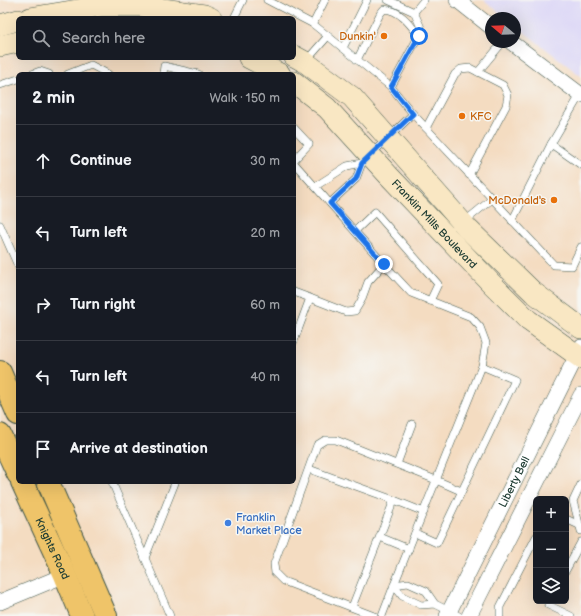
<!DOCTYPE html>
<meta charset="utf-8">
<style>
body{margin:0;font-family:"Balsamiq Sans",sans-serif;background:#20242c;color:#f1f3f6}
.controls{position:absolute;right:12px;bottom:12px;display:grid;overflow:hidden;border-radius:6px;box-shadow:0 4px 16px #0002}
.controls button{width:36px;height:36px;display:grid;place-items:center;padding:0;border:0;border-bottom:1px solid #363941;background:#171b24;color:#f1f3f6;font:20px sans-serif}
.compass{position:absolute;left:485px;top:12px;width:36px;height:36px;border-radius:50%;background:#171b24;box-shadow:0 4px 16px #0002;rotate:289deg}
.stop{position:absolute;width:12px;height:12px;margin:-9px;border:3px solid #1a73e8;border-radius:50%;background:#fff}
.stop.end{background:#1a73e8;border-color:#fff;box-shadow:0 1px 4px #0008}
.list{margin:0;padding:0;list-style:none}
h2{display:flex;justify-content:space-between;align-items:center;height:52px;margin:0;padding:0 16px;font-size:17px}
h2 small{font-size:13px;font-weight:400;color:#9ea1a6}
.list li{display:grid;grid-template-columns:26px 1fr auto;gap:12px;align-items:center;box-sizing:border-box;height:72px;padding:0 16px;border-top:1px solid #363941}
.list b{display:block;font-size:15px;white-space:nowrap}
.list em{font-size:13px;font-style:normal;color:#9ea1a6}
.icon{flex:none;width:22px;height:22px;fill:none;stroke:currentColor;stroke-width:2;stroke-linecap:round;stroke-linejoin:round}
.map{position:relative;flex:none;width:581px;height:616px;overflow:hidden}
.search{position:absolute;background:#171b24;box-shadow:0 4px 16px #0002;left:16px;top:16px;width:280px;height:44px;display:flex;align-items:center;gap:10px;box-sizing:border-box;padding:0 14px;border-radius:6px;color:#9ea1a6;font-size:15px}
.panel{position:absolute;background:#171b24;box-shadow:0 4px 16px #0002;left:16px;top:72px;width:280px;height:412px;border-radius:6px}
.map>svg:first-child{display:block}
.built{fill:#dbd6f7}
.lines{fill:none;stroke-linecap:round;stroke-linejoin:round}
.lane-casing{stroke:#3f5549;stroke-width:8}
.street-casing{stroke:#3f5549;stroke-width:16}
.secondary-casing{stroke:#3f5549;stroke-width:22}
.primary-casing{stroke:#3f5549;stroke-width:24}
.lane{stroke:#fff;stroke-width:7}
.street{stroke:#fff;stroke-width:15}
.secondary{stroke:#f9e7c3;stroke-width:21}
.primary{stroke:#efc469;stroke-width:22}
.route{stroke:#1a73e8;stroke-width:5}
.food-dot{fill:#e8710a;stroke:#f6f6f2;stroke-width:1.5}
.shop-dot{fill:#3f7fe0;stroke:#f6f6f2;stroke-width:1.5}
.labels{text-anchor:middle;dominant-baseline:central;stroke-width:3;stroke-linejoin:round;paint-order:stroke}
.food-label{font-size:11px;fill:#c56008;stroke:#f6f6f2;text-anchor:end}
.street-label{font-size:11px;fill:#1f3d34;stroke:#f6f6f2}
.shop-label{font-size:11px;fill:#366cbe;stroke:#f6f6f2;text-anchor:start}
</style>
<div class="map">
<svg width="581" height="616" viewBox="0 0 581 616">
<rect width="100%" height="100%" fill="#f6f6f2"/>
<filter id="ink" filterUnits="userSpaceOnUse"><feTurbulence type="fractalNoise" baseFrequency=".025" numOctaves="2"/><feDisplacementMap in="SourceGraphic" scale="8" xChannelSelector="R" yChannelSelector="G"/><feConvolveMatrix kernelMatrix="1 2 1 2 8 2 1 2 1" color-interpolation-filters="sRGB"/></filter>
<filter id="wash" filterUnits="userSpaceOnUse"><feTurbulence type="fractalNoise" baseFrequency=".012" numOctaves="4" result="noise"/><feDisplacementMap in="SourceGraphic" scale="16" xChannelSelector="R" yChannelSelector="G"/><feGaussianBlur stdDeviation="0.9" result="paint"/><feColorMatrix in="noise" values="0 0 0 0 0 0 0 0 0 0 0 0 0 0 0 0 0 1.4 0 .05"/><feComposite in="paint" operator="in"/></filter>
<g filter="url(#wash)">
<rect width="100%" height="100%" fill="#f4dcc1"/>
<polygon class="built" points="484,0 581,0 581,76 515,25 515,18 506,18"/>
</g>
<g filter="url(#ink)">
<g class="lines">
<defs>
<g id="lane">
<polyline points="267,0 313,24 391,87 422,30 414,12 388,0"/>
<polyline points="414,12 424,0"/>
<polyline points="234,18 243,0"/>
<polyline points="313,24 325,0"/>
<polyline points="343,48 367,0"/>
<path d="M357 60 380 14 384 9C400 10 410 24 419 36"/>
<polyline points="306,61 328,36"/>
<polyline points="478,72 503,42"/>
<polyline points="32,74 40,71 49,74"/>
<polyline points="68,74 91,65 108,74"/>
<polyline points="163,74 164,66 198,74"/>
<polyline points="0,85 18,79"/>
<polyline points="413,114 554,265 572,266 581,247"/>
<polyline points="294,128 309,144 294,160"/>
<polyline points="426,128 455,74 461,69 470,68 503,85 508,95 506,106 469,175"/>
<polyline points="551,144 580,95"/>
<polyline points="294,163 384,264 411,293 471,317 480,327 486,343 482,366 394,585 382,616"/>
<polyline points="316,186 347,166 362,163 413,114 391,87"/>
<polyline points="330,203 356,179 362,163"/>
<polyline points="512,221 551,144 581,165"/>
<polyline points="464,222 492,199"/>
<polyline points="0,225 18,266"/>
<polyline points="355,231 375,212 438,284 430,301"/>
<polyline points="294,292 310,298"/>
<polyline points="294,341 310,298 346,312 355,311 361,301 368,282 384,264"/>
<polyline points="397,464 412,424"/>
<polyline points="309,469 394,500 352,607"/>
<polyline points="112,482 170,616"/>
<polyline points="581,484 573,501 581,531"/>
<polyline points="394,500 424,512"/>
<polyline points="566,519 579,525"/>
<polyline points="415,533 437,543 515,380 482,366"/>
<polyline points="380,537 409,549"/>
<polyline points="145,558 175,483 175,482"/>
<polyline points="566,570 581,542"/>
<polyline points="550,601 548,605 571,616"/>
<polyline points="435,604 421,605 402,596 394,585 408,583 426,591 435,604 459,616"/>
<polyline points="374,616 283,581 275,573 274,564 317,445 325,440 336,440 436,480 461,491"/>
<polyline points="500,616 500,607 536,537"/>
</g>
<g id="street">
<polyline points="457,0 491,27"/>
<polyline points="511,42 581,95"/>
<polyline points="0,602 65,575"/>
<path id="s1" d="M447 616 581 347"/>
<polyline points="469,616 581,395"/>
</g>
<g id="secondary">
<polyline points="30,18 101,6 142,6 204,15 211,18"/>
<polyline points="0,25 18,20"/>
<polyline points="0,46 18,42"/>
<polyline points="294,56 305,62 352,97 468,229 533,292 581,328"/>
<polyline points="249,58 280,74"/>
<path id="s2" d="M294 82 327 108 390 177 492 284 528 320 581 358"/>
</g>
<g id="primary">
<polyline points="0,372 18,414"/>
<polyline points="0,435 18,474"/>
<path id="s3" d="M22 482 65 575 82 616"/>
<polyline points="48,482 106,616"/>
</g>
</defs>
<use href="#lane" class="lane-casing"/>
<use href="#street" class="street-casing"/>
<use href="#secondary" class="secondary-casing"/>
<use href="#primary" class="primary-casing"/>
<use href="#lane" class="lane"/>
<use href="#street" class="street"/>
<use href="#secondary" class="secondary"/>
<use href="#primary" class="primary"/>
</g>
</g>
<g class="lines" filter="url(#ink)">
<polyline class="route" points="384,264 330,203 356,179 362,163 413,114 391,87 419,36"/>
</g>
<g class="food-dot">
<circle cx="384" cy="36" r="4"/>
<circle cx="462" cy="116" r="4"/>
<circle cx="554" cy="200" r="4"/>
</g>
<circle class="shop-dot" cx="228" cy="523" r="4"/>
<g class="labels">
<g class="food-label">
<text x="376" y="36">Dunkin'</text>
<text x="470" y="116" text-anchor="start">KFC</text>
<text x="546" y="200">McDonald's</text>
</g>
<g class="street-label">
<text stroke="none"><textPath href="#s2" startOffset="200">Franklin Mills Boulevard</textPath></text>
<text stroke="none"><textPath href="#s1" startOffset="150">Liberty Bell</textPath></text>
<text stroke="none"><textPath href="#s3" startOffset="73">Knights Road</textPath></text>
</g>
<g class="shop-label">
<text x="236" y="517">Franklin<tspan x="236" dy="13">Market Place</tspan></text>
</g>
</g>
</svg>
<div class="controls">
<button>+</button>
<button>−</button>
<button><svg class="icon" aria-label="layers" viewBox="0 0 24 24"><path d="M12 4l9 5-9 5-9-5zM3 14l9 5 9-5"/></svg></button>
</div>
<svg class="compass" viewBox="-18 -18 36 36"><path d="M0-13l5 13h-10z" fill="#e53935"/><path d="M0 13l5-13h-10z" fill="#9ea1a6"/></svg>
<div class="stop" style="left:419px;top:36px"></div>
<div class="stop end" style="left:384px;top:264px"></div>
<div class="search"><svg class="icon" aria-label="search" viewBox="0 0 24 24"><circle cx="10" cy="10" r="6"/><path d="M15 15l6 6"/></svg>Search here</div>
<section class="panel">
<h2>2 min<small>Walk · 150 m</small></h2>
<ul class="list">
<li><svg class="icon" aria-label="ahead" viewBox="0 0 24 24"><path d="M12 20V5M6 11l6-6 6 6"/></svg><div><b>Continue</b></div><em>30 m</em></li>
<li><svg class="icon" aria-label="left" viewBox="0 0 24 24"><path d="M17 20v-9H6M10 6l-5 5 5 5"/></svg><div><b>Turn left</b></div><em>20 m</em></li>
<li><svg class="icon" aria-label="right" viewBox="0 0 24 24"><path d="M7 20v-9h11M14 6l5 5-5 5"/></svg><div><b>Turn right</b></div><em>60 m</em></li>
<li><svg class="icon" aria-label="left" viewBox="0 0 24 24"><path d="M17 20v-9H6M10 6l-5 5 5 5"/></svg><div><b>Turn left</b></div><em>40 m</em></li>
<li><svg class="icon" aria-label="arrive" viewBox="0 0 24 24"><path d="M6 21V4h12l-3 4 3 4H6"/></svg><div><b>Arrive at destination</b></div></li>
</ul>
</section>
</div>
